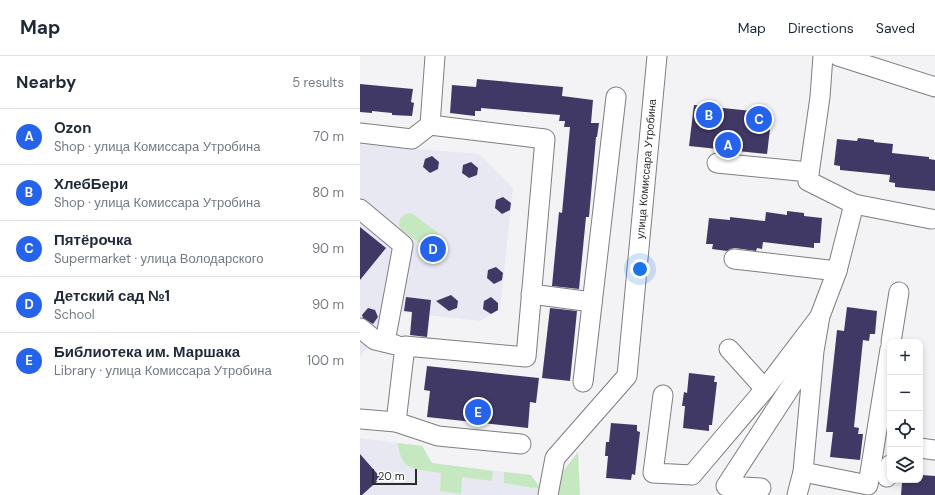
<!DOCTYPE html>
<meta charset="utf-8">
<style>
body{margin:0;font-family:"DM Sans",sans-serif;background:#f6f6f7;color:#1f2937}
.controls{position:absolute;right:12px;bottom:12px;display:grid;overflow:hidden;border-radius:8px;box-shadow:0 2px 6px #0003}
.controls button{width:36px;height:36px;display:grid;place-items:center;padding:0;border:0;border-bottom:1px solid #e0e1e3;background:#fff;color:#1f2937;font:20px sans-serif}
.scale{position:absolute;left:12px;bottom:10px;width:45px;box-sizing:border-box;padding-left:4px;border:2px solid #2b2b2c;border-top:0;font-size:11px;line-height:14px;white-space:nowrap;color:#2b2b2c;-webkit-text-stroke:3px #fff;paint-order:stroke}
.you{position:absolute;left:280px;top:213px;width:14px;height:14px;margin:-10px;border:3px solid #fff;border-radius:50%;background:#1a73e8;box-shadow:0 0 0 6px #1a73e833}
.badge{display:grid;place-items:center;width:26px;height:26px;border-radius:50%;background:#2563eb;color:#fff;font-size:13px;font-weight:700}
.pin{position:absolute;translate:-50% -50%;border:2px solid #fff;box-shadow:0 1px 4px #0006}
.list{margin:0;padding:0;list-style:none}
h2{display:flex;justify-content:space-between;align-items:center;height:52px;margin:0;padding:0 16px;font-size:17px}
h2 small{font-size:13px;font-weight:400;color:#747a83}
.list li{display:grid;grid-template-columns:26px 1fr auto;gap:12px;align-items:center;box-sizing:border-box;height:56px;padding:0 16px;border-top:1px solid #e0e1e3}
.list b{display:block;font-size:15px;white-space:nowrap}
.list p{margin:0;font-size:13px;white-space:nowrap;color:#747a83}
.list em{font-size:13px;font-style:normal;color:#747a83}
.icon{flex:none;width:22px;height:22px;fill:none;stroke:currentColor;stroke-width:2;stroke-linecap:round;stroke-linejoin:round}
.map{position:relative;flex:none;width:575px;height:439px;overflow:hidden}
header{display:flex;align-items:center;gap:24px;box-sizing:border-box;height:56px;padding:0 20px;background:#fff;border-bottom:1px solid #e0e1e3}
header strong{font-size:19px}
nav{display:flex;gap:22px;margin-inline-start:auto;font-size:14px}
main{display:flex}
aside{flex:1;background:#fff}
.map>svg:first-child{display:block}
.built{fill:#e8e8f2}
.green{fill:#c6e8c0}
.building{fill:#413965}
.lines{fill:none;stroke-linecap:round;stroke-linejoin:round}
.minor-casing{stroke:#7e7e81;stroke-width:21}
.minor{stroke:#fff;stroke-width:19}
.labels{text-anchor:middle;dominant-baseline:central;stroke-width:4;stroke-linejoin:round;paint-order:stroke}
.street-label{font-size:11px;fill:#2b2b2c;stroke:#fff}
</style>
<header>
<strong>Map</strong>
<nav><a>Map</a><a>Directions</a><a>Saved</a></nav>
</header>
<main>
<aside>
<h2>Nearby<small>5 results</small></h2>
<ul class="list">
<li><span class="badge">A</span><div><b>Ozon</b><p>Shop · улица Комиссара Утробина</p></div><em>70 m</em></li>
<li><span class="badge">B</span><div><b>ХлебБери</b><p>Shop · улица Комиссара Утробина</p></div><em>80 m</em></li>
<li><span class="badge">C</span><div><b>Пятёрочка</b><p>Supermarket · улица Володарского</p></div><em>90 m</em></li>
<li><span class="badge">D</span><div><b>Детский сад №1</b><p>School</p></div><em>90 m</em></li>
<li><span class="badge">E</span><div><b>Библиотека им. Маршака</b><p>Library · улица Комиссара Утробина</p></div><em>100 m</em></li>
</ul>
</aside>
<div class="map">
<svg width="575" height="439" viewBox="0 0 575 439">
<rect width="100%" height="100%" fill="#f3f3f6"/>
<g class="built">
<polygon points="0,88 119,98 153,132 140,253 120,265 40,256 0,301"/>
<polygon points="0,382 62,390 72,407 171,419 181,433 180,439 0,439"/>
</g>
<g class="green">
<path d="M49 157 53 158 78 177C84 185 76 195 66 192L42 174 39 170 40 163 45 158Z"/>
<path d="M37 387 62 390 72 407 133 415 132 425 102 421 101 438 80 435 81 417C71 415 49 415 43 405 40 400 39 392 37 387Z"/>
<polygon points="218,396 220,439 193,439 196,424"/>
<polygon points="144,416 171,419 181,433 144,427"/>
</g>
<g class="building">
<polygon points="117,23 203,31 202,40 233,44 231,67 239,67 237,81 236,81 229,161 226,161 219,233 192,230 199,156 202,157 210,71 204,71 205,65 199,65 200,59 121,52 121,55 115,55 115,60 90,57 92,29 116,31"/>
<polygon points="0,28 53,33 51,46 54,47 52,60 32,59 32,57 12,55 12,57 0,56"/>
<polygon points="334,49 412,57 407,98 329,90"/>
<polygon points="498,82 514,84 514,86 533,88 532,97 569,101 569,103 575,104 575,135 535,131 535,127 529,126 530,119 480,114 480,110 474,109 477,83 497,85"/>
<polygon points="72,100 79,106 78,113 70,117 63,111 65,103"/>
<polygon points="111,106 118,112 117,119 109,122 102,117 103,109"/>
<polygon points="143,141 151,147 150,154 142,158 135,152 136,144"/>
<polygon points="427,155 444,157 444,160 462,162 460,187 454,187 454,192 403,186 402,193 397,192 396,195 375,192 370,193 367,195 352,193 353,188 346,188 349,162 370,164 370,161 405,165 406,156 427,159"/>
<polygon points="0,171 26,192 0,224"/>
<polygon points="136,211 143,217 142,224 134,228 127,222 128,214"/>
<polygon points="91,239 98,245 97,252 89,255 76,245"/>
<polygon points="46,241 71,244 67,281 50,279 52,256 44,255"/>
<polygon points="131,241 138,247 138,254 131,258 123,253 124,245"/>
<polygon points="487,251 517,255 515,278 510,278 509,285 503,284 494,371 499,372 498,378 503,378 500,404 470,401 473,376 466,376 477,274 484,275"/>
<polygon points="8,252 15,254 18,261 13,268 3,262 2,259"/>
<polygon points="190,252 217,255 210,325 182,322"/>
<polygon points="67,310 179,322 176,347 170,346 168,372 67,361 70,335 64,334"/>
<polygon points="329,317 355,320 354,326 357,326 352,369 349,369 349,375 323,372 325,350 322,350 324,336 327,337"/>
<polygon points="251,367 277,369 277,375 280,376 275,419 272,418 271,424 246,422 248,400 245,400 246,386 249,386"/>
<polygon points="0,398 21,422 2,439 0,439"/>
<polygon points="562,419 575,420 575,439 541,439 542,427 544,427 544,424 560,424 560,422 562,422"/>
</g>
<g class="lines">
<defs>
<g id="minor">
<polyline points="478,0 575,31"/>
<polyline points="70,69 75,0"/>
<polyline points="0,77 52,83 70,69 185,83 166,301 45,290 36,366 0,363"/>
<polyline points="357,107 449,116"/>
<polyline points="494,148 571,163"/>
<polyline points="0,153 43,189 25,286"/>
<polyline points="374,203 477,215"/>
<polyline points="171,238 232,246"/>
<polyline points="0,272 15,284 36,289"/>
<polyline points="531,286 539,236"/>
<polyline points="369,293 405,333"/>
<polyline points="223,326 256,41"/>
<polyline points="303,339 293,417 332,419 405,333 458,263"/>
<polyline points="36,366 78,380 161,388"/>
<polyline points="560,392 575,394"/>
<polyline points="443,416 508,429 530,293"/>
<polyline points="527,421 530,409"/>
<polyline points="401,432 366,430 452,298"/>
<polyline points="188,439 195,402 267,320 297,0"/>
<polyline points="437,439 443,416 454,295 460,260 477,215 494,148 448,125 460,41 463,0"/>
</g>
</defs>
<use href="#minor" class="minor-casing"/>
<use href="#minor" class="minor"/>
</g>
<g class="labels">
<g class="street-label">
<text transform="translate(286 113) rotate(-85)">улица Комиссара Утробина</text>
</g>
</g>
</svg>
<div class="controls">
<button>+</button>
<button>−</button>
<button><svg class="icon" aria-label="locate" viewBox="0 0 24 24"><circle cx="12" cy="12" r="6"/><path d="M12 2v4M12 18v4M2 12h4M18 12h4"/></svg></button>
<button><svg class="icon" aria-label="layers" viewBox="0 0 24 24"><path d="M12 4l9 5-9 5-9-5zM3 14l9 5 9-5"/></svg></button>
</div>
<div class="scale">20 m</div>
<div class="you"></div>
<div class="pin badge" style="left:368px;top:89px">A</div>
<div class="pin badge" style="left:349px;top:59px">B</div>
<div class="pin badge" style="left:399px;top:63px">C</div>
<div class="pin badge" style="left:73px;top:193px">D</div>
<div class="pin badge" style="left:118px;top:356px">E</div>
</div>
</main>
